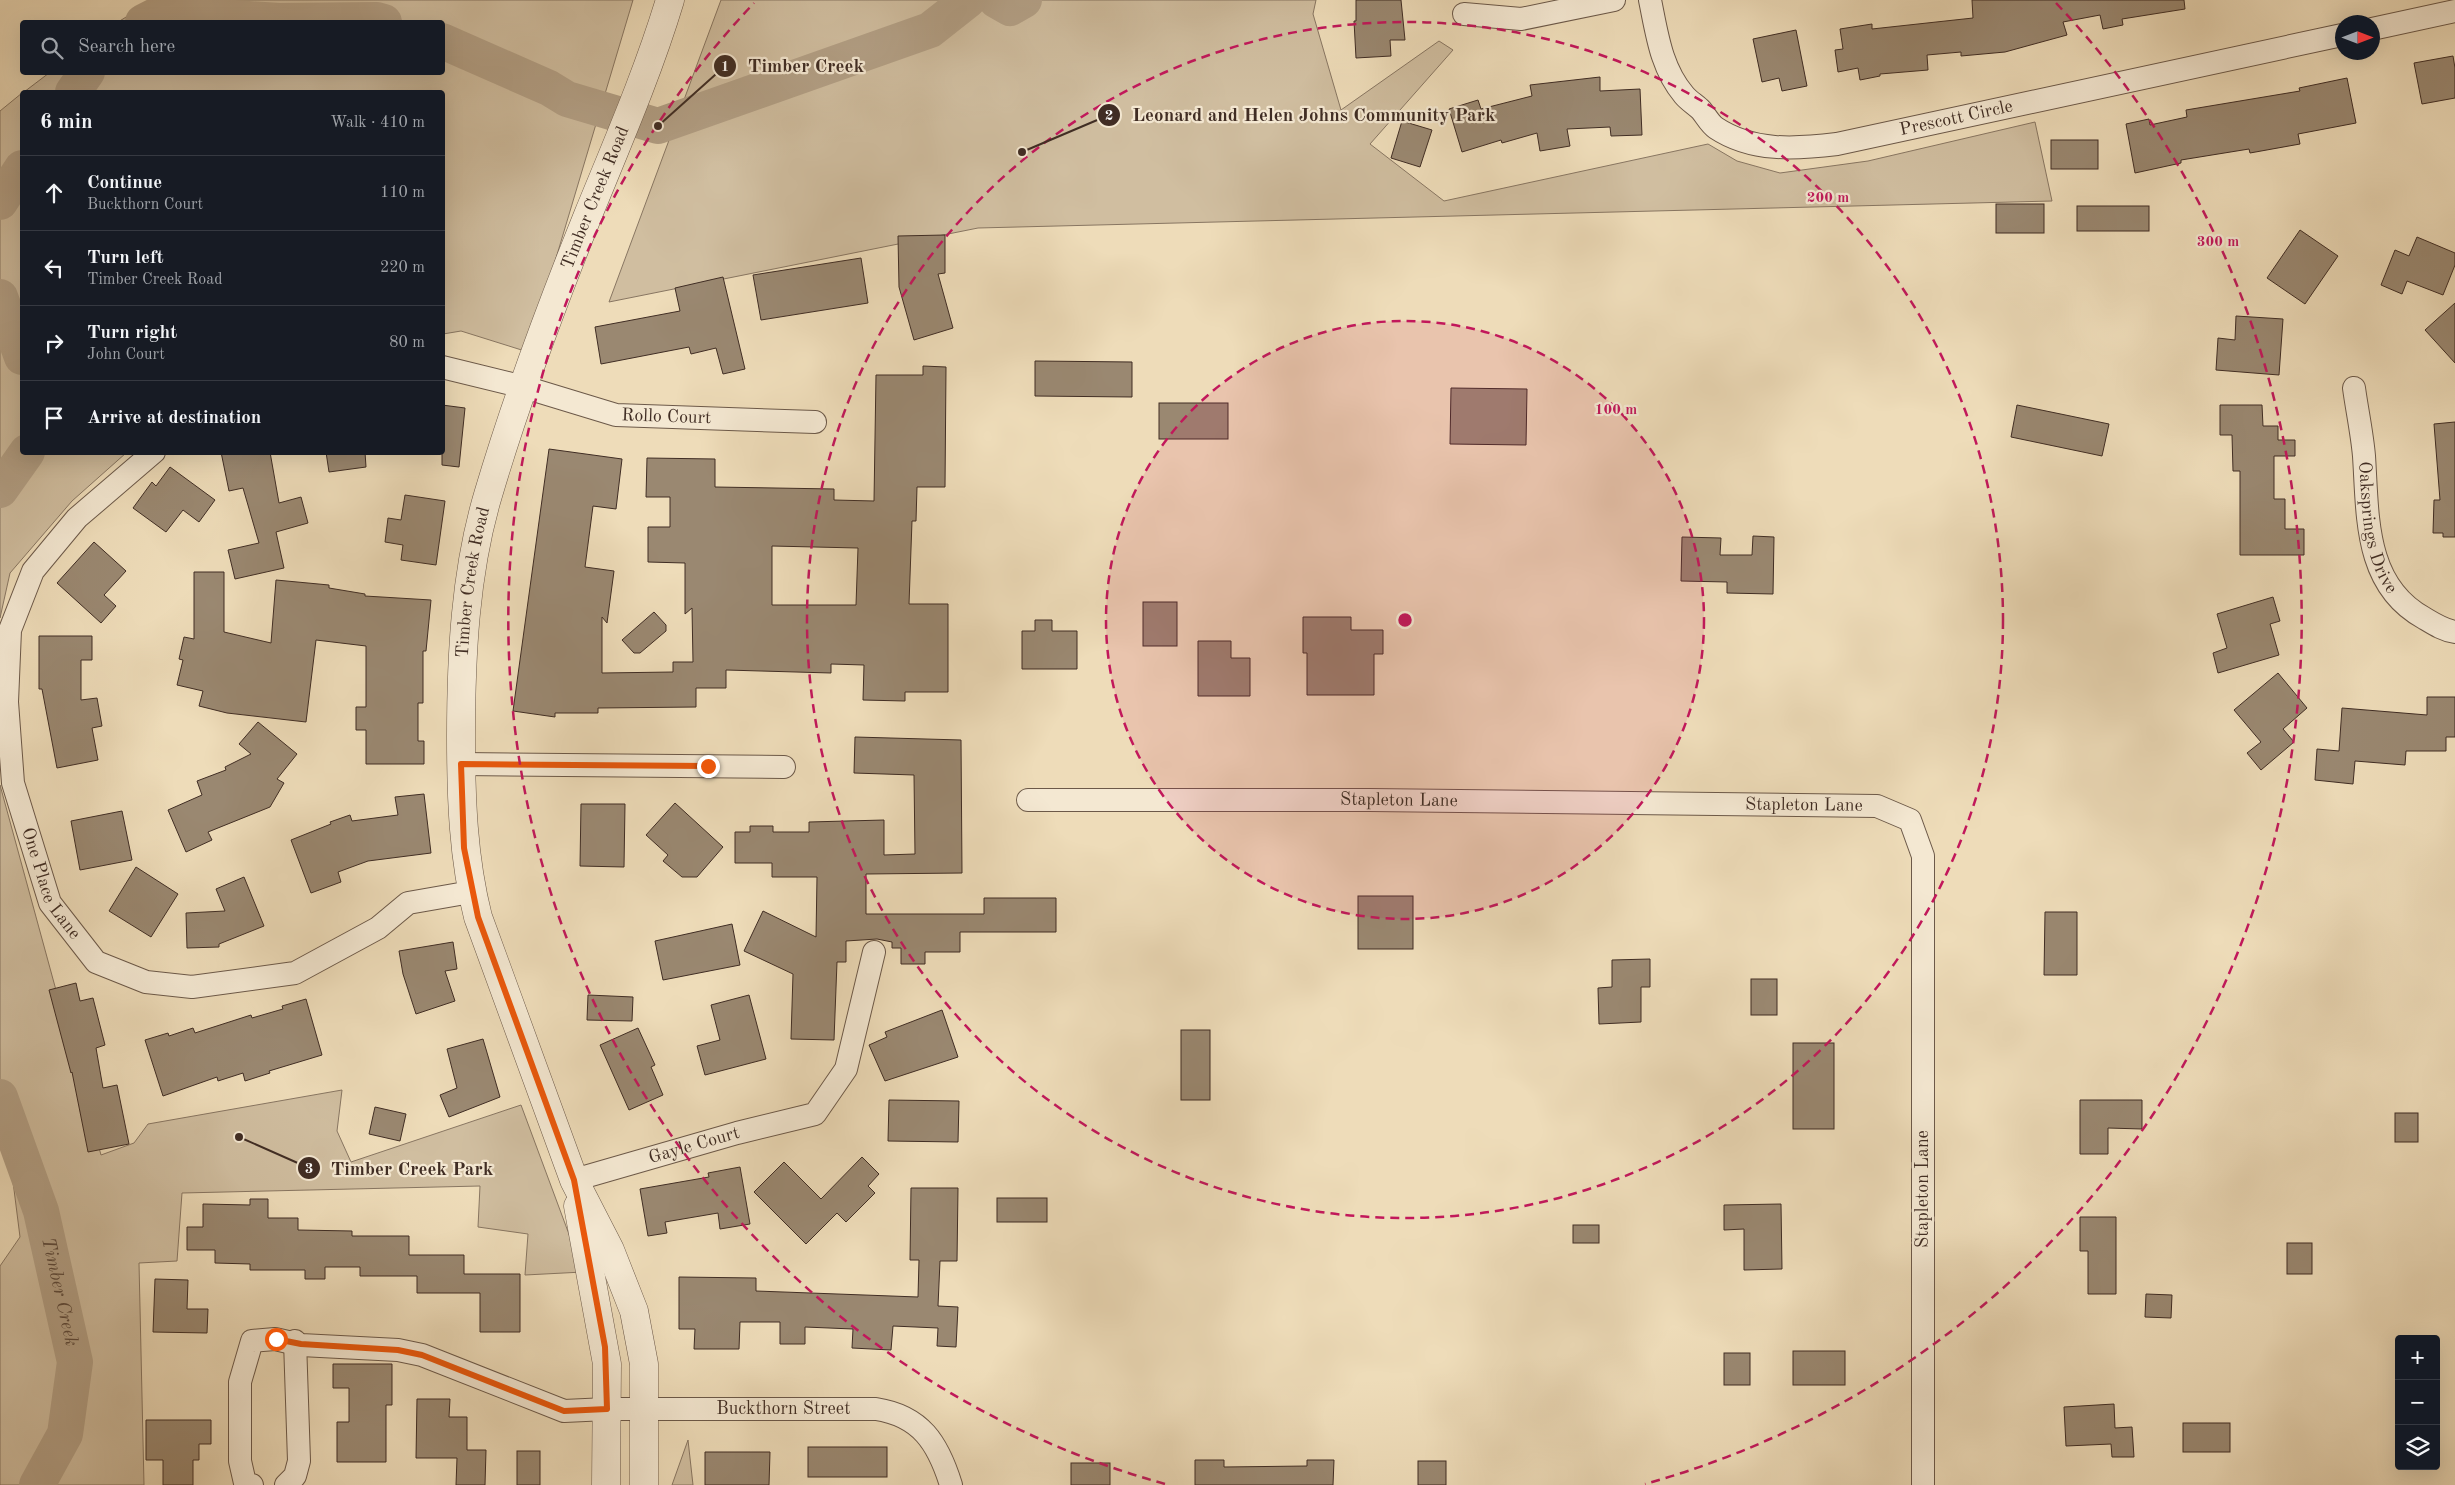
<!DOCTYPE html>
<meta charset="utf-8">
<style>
body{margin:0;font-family:"Old Standard TT",serif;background:#20242c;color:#f1f3f6}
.controls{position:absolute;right:15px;bottom:15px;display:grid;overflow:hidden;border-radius:5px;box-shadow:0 5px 20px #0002}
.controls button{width:45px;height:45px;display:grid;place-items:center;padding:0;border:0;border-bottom:1px solid #363941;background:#171b24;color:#f1f3f6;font:25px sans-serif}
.compass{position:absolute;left:2335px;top:15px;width:45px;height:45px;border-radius:50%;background:#171b24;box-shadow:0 5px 20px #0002;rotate:90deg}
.stop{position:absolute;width:15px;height:15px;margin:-11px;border:4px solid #ea580c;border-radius:50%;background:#fff}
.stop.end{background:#ea580c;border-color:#fff;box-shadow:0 1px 5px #0008}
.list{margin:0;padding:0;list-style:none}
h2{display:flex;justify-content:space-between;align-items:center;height:65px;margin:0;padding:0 20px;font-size:21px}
h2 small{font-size:16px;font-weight:400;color:#9ea1a6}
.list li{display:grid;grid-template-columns:32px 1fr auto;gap:15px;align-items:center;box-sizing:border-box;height:75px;padding:0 20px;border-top:1px solid #363941}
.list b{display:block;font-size:19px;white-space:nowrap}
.list p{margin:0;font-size:16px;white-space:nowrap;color:#9ea1a6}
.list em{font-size:16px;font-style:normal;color:#9ea1a6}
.icon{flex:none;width:28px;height:28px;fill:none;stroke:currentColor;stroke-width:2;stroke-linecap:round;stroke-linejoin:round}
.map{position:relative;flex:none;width:2455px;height:1485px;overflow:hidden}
.search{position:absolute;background:#171b24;box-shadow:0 5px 20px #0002;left:20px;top:20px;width:425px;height:55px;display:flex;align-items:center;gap:12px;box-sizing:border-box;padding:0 18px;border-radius:5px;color:#9ea1a6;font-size:19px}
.panel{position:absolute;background:#171b24;box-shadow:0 5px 20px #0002;left:20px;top:90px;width:425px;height:365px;border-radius:5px}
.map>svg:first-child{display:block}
.green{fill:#d0bea0;stroke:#887662}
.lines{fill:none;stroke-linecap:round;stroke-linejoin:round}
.river{stroke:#b3a086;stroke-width:36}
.building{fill:#9a8871;stroke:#402d24;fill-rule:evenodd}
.minor-casing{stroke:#6c5949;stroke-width:24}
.tertiary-casing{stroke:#6c5949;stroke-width:29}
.minor{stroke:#f4e8d2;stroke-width:22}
.tertiary{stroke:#f4e8d2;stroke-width:28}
.route{stroke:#ea580c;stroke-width:6}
.ring{fill:none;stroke:#c2185b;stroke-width:2.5;stroke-dasharray:9 6}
.labels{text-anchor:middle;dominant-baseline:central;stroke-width:4.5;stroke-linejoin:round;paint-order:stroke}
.street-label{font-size:18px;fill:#402d24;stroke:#f4e8d2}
.water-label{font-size:19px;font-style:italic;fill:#5d4a3c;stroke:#f4e8d2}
.centre{fill:#c2185b;stroke:#f4e8d2;stroke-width:2.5}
.ring-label{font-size:15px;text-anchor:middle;font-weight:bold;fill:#c2185b;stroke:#f4e8d2;stroke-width:4.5;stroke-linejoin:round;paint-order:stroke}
.leader{fill:none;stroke:#402d24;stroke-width:2}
.callout-dot{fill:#402d24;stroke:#f4e8d2;stroke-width:2}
.mark-label{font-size:15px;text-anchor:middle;font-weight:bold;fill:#fff}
.callout-label{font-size:19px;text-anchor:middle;font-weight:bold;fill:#402d24;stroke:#f4e8d2;stroke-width:4.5;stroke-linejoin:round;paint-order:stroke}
</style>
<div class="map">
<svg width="2455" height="1485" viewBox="0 0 2455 1485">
<rect width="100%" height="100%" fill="#eedcb9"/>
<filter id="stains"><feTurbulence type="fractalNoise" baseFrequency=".004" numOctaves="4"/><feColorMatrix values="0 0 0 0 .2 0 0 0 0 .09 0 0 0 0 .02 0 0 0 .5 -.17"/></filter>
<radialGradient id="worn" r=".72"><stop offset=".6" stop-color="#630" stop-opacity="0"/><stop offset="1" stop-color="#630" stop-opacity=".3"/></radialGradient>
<g class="green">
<polygon points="154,0 633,0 528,352 461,331 443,334 442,92 24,92 49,73 442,72 442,22 118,22"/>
<polygon points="721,0 1316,0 1313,14 1341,110 1439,41 1453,50 1370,144 1444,201 1708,144 1737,161 1780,173 1868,161 2035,122 2052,201 978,228 609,302"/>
<polygon points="22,93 22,452 126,453 72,501 10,573 0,618 0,111"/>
<polygon points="0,785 101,1155 134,1143 148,1124 342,1090 337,1131 351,1162 521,1105 583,1272 525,1275 528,1234 478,1227 480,1186 182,1193 177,1261 139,1263 144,1485 0,1485 0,1266 20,1237 0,1079"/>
<polygon points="688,1440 693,1485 672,1485"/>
</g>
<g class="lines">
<g class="river">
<polyline points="996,0 1010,8 1024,0"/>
<polyline points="143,22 161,13 279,21 377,20 384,22"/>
<polyline points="442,41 549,88 567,99 658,126 930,30 968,0"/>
<polyline points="73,92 87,72"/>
<polyline points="0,202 22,168"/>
<polyline points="0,297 22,357"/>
<polyline points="0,490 27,452"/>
<path id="s1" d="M0 1097 41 1211 75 1362 65 1434 37 1485"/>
</g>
</g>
<g class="building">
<polygon points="1356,0 1401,0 1405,40 1390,40 1391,56 1356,58 1354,21 1356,21"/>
<polygon points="1972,0 2184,0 2185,9 2122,19 2123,25 2103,29 2100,15 2063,22 2067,35 2005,52 1961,56 1961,52 1927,55 1928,70 1880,74 1880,76 1860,80 1858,68 1838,72 1835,50 1843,49 1840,29 1872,24 1872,29 1973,18"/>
<polygon points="1796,30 1807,86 1782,91 1779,78 1762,82 1753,39"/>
<polygon points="2453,56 2455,68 2455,98 2422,104 2414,63"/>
<polygon points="1600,77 1600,91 1640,89 1642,135 1611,136 1610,127 1567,129 1570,146 1540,151 1537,133 1502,143 1501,140 1462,152 1449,109 1478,100 1481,109 1532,96 1530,85"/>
<polygon points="2347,78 2356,123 2298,134 2300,144 2250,153 2249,149 2181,160 2181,163 2135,173 2126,124 2149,119 2150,125 2187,117 2186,110 2300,91 2299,88"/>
<polygon points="1402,121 1432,130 1420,167 1391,158"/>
<rect x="2051" y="140" width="47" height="29"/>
<rect x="1996" y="204" width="48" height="29"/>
<rect x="2077" y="206" width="72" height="25"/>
<polygon points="2300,230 2338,256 2305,304 2267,278"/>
<polygon points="945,235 945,273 938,274 953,328 914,340 899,287 898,236"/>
<polygon points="2417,237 2455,253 2455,265 2443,295 2407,281 2402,294 2381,285 2395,250 2409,256"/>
<polygon points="861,258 868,303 761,320 753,275"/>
<polygon points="723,277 745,369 723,374 716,348 691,354 689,347 601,364 595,327 680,311 675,288"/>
<polygon points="2455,303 2455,363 2425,330"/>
<polygon points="2236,316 2283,319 2279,375 2216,370 2218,338 2235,340"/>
<polygon points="1035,361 1132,362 1132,397 1035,396"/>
<path d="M923 366 946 367 945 487H917L916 521H912L909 604H948V692H905V701L863 700 864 665 831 664V673L726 670V688H696V707L598 708V713H555V717L513 711 549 449 622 459 616 509 593 506 585 567 614 571 607 623 602 617V673L673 672V662H693L692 608 685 614V563L648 562V527H670V497H646L647 458 715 459V487L834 489V500L874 501 876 375H923ZM772 546 858 548 856 605H772Z"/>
<polygon points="1451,388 1527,389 1526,445 1450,444"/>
<rect x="1159" y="403" width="69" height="36"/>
<polygon points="442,405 465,408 459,467 442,465"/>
<polygon points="2017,405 2109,424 2102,456 2011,437"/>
<polygon points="2220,405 2262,405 2263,426 2278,426 2278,440 2295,440 2295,456 2274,456 2274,499 2285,499 2285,529 2304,529 2304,555 2240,555 2240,471 2233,471 2232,435 2220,435"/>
<polygon points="2455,422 2455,537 2443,537 2443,533 2433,533 2434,500 2440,500 2434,424"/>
<polygon points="221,452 270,452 279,503 301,497 308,523 276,532 284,568 235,579 228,550 259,543 243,488 229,491"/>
<polygon points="326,452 365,452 366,467 329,472"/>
<polygon points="170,467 215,500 199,522 183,510 166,532 133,508 152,482 156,486"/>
<polygon points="405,495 445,501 436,565 401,560 403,545 385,542 388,518 401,520"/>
<polygon points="1753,536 1774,537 1773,594 1727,593 1727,582 1681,581 1682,537 1721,538 1720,555 1752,555"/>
<polygon points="94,542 126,571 104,595 116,606 101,623 57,583"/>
<polygon points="194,572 224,572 224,632 271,643 276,580 329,585 329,588 365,594 365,596 431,600 426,651 423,651 423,703 418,703 418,741 424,741 424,764 366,764 366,730 356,730 356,707 366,707 366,646 316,640 306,722 227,713 199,706 203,691 177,685 183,660 179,659 184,637 194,639"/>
<polygon points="2273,597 2280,621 2270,624 2279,655 2218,673 2213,653 2227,648 2217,614"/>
<rect x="1143" y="602" width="34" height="44"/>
<polygon points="654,612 666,625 666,631 640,653 634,653 622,640"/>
<polygon points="1303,617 1351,617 1351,630 1383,630 1383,654 1374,654 1374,695 1307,695 1307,653 1303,653"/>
<polygon points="1035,620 1052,620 1052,631 1077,631 1077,669 1022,669 1022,631 1035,631"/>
<polygon points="39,636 92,636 92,660 81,660 81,700 97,698 102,726 92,728 98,760 57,768 42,689 39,689"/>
<polygon points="1198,641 1231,641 1231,658 1250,658 1250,696 1198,696"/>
<polygon points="2278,673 2307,708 2283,729 2294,742 2261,770 2247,753 2261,742 2234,710"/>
<polygon points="2427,697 2455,697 2455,737 2446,737 2446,751 2406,751 2405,765 2355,761 2353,784 2315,780 2317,749 2339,751 2342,708 2427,715"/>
<polygon points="258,722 297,754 277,779 284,783 270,807 208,832 212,840 186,852 168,810 202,795 197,781 226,770 225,767 251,754 239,744"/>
<polygon points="855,737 961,740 962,873 866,874 866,914 984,914 984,898 1056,898 1056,932 960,932 960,952 925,952 925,964 901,964 901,948 892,948 892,942 877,939 846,941 846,962 837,962 834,1040 791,1039 793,974 744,951 763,911 816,937 817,877 772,877 772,863 735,863 735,832 750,832 750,826 773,826 773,832 809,832 809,822 884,820 884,855 915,854 914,775 854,773"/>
<polygon points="424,794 431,853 368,861 338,872 341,882 311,893 291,840 331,824 330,822 350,815 352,821 398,815 395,797"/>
<polygon points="675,803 723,847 697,877 682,877 663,861 668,855 646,835"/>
<polygon points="581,804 625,804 624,867 580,866"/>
<polygon points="122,811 132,860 80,870 71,821"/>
<polygon points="136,867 178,894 151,937 109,911"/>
<polygon points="244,877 264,926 219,944 219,947 187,948 186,913 225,911 216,889"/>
<rect x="1358" y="896" width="55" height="53"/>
<polygon points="2045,912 2077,912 2077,975 2044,975"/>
<polygon points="732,924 740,965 663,980 655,941"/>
<polygon points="453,942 457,969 445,971 455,1001 416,1014 403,974 399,951"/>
<polygon points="1650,959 1650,987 1641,987 1641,1022 1599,1024 1598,988 1612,987 1612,960"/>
<rect x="1751" y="979" width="26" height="36"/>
<polygon points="76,983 80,1001 93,998 105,1045 96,1048 103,1088 117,1085 129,1144 88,1152 72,1072 71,1073 49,990"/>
<polygon points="588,995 633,997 632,1021 587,1020"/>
<polygon points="749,995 766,1059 705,1075 697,1046 720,1040 711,1005"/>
<polygon points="306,999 322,1055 269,1071 270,1073 245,1081 243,1073 218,1081 217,1077 163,1096 145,1040 168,1033 169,1036 193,1028 195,1033 251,1015 252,1018 283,1009 282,1006"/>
<polygon points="942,1010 958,1057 885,1081 869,1045 887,1037 885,1032"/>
<polygon points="638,1028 655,1065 651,1067 663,1095 629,1110 600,1045"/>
<rect x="1181" y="1030" width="29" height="70"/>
<polygon points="483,1039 500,1097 449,1117 440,1095 457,1088 447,1049"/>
<rect x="1793" y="1043" width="41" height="86"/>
<polygon points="889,1100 959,1101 958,1142 888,1141"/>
<polygon points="2080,1100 2142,1100 2142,1129 2108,1128 2108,1154 2080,1154"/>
<polygon points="375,1107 406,1114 400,1141 369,1134"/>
<rect x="2395" y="1113" width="23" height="29"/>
<polygon points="862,1157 879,1174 868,1186 875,1193 846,1222 837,1213 806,1244 754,1192 784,1162 821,1199"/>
<polygon points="740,1167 750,1224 720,1229 718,1213 665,1222 667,1233 648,1236 640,1189 709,1177 708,1173"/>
<polygon points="911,1188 958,1188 957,1261 940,1261 938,1306 958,1307 956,1347 937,1346 938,1328 893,1326 891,1350 852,1348 853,1329 805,1327 805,1344 780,1344 780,1322 740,1322 739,1349 694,1349 695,1329 679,1329 679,1277 756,1278 756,1291 918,1297 919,1260 910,1260"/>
<rect x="997" y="1198" width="50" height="24"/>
<polygon points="250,1199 268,1199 268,1218 298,1218 298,1230 352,1231 352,1236 409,1236 409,1255 464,1255 464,1274 520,1274 520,1332 480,1332 480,1293 417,1293 417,1276 360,1276 360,1267 325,1267 325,1279 305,1279 305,1270 250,1270 250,1264 215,1263 215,1250 187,1250 187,1227 203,1227 203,1204 250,1205"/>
<polygon points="1781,1204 1782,1269 1744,1270 1744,1229 1724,1230 1724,1205"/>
<polygon points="2080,1217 2116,1217 2116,1294 2088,1294 2088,1251 2080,1251"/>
<rect x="1573" y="1225" width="26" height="18"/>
<rect x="2287" y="1243" width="25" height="31"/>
<polygon points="155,1279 188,1280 187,1309 208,1309 207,1333 153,1332"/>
<polygon points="2146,1294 2172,1295 2171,1318 2145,1317"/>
<rect x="1793" y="1351" width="52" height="34"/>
<rect x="1724" y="1353" width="26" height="32"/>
<polygon points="333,1364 392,1364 392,1405 386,1405 386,1462 337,1462 337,1422 349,1422 349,1388 333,1388"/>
<polygon points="417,1399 450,1399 449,1417 467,1417 467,1450 486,1450 485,1485 456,1485 457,1458 416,1458"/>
<polygon points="2114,1404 2115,1428 2132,1427 2134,1457 2112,1457 2111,1444 2066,1446 2064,1407"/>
<polygon points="146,1420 211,1420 211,1444 199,1444 199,1460 193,1460 193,1485 163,1485 163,1460 146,1460"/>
<rect x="2183" y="1423" width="47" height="29"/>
<rect x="808" y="1447" width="79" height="30"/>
<rect x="517" y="1451" width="23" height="34"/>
<polygon points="705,1452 770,1452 769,1485 705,1485"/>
<polygon points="1195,1460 1224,1460 1224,1467 1307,1466 1307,1460 1334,1460 1333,1485 1195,1485"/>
<rect x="1418" y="1461" width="28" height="24"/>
<rect x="1071" y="1463" width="39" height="22"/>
</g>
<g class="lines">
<defs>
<g id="minor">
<path id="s2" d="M1650 0C1657 34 1661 68 1684 95 1689 101 1696 105 1701 110 1706 116 1710 124 1716 128 1752 152 1796 149 1837 144L2342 35"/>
<polyline points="1464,14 1521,19 1614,0"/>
<polyline points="2372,29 2455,11"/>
<path id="s3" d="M442 367 524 387 616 415 815 422"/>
<path id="s4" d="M2354 388C2357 410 2362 433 2364 456 2368 516 2364 585 2424 618 2434 624 2443 630 2455 632"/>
<path id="s5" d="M154 452 77 518 33 571 10 630 7 702 13 783 50 903 96 962 146 982 192 987 295 973 378 928 408 903 471 892"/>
<polyline points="461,764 784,767"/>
<path id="s6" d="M1028 800H1370L1877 806 1910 820 1923 856V1485"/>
<path id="s7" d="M574 1180 737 1133 815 1114 846 1069 874 952"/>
<path id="s8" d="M252 1485 245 1483 240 1461V1382L252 1341 275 1339 301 1345 398 1350 422 1355 564 1411 607 1409H876C921 1416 938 1443 951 1485"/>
<polyline points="286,1485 295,1476 299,1461 295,1341"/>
</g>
<g id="tertiary">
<polyline points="578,1206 607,1364 606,1485"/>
<path id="s9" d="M644 1485V1364L634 1311 610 1250 574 1180 478 917C463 858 461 798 461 737 461 656 465 572 488 495 516 400 551 307 588 215 617 144 648 73 670 0"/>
</g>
</defs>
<use href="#minor" class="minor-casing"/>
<use href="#tertiary" class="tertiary-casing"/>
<use href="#minor" class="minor"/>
<use href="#tertiary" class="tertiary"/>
</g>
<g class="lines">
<polyline class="route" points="276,1339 301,1344 398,1350 422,1355 564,1411 607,1409 605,1347 574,1180 478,917 464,848 461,764 708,766"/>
</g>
<circle cx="1405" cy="620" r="299" fill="#c2185b" fill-opacity=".12"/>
<g class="ring">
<circle cx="1405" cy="620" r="299"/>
<circle cx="1405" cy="620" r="598"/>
<path d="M1165 1484A897 897 0 0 1 754 3M2056 3A897 897 0 0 1 1645 1484"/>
</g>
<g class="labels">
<g class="street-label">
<text stroke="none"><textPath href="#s2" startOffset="395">Prescott Circle</textPath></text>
<text stroke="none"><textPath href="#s9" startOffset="1341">Timber Creek Road</textPath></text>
<text stroke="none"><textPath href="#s3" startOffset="231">Rollo Court</textPath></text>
<text stroke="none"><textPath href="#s4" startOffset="142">Oaksprings Drive</textPath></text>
<text stroke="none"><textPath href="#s9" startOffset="936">Timber Creek Road</textPath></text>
<text stroke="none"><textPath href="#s6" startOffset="371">Stapleton Lane</textPath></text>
<text stroke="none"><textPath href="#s6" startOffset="776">Stapleton Lane</textPath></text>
<text stroke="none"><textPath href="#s5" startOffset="495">One Place Lane</textPath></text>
<text stroke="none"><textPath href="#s7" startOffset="125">Gayle Court</textPath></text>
<text transform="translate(1923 1189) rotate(-90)">Stapleton Lane</text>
<text stroke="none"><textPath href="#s8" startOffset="695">Buckthorn Street</textPath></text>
</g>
<g class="water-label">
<text stroke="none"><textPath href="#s1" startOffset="204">Timber Creek</textPath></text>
</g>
</g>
<circle cx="1405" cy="620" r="8" class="centre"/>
<g class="ring-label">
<text x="1828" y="202">200 m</text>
<text x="2218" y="246">300 m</text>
<text x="1616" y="414">100 m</text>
</g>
<path class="leader" d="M658 126L725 66M1022 152L1109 115M239 1137L309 1168"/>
<g class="callout-dot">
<circle cx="658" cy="126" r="5"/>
<circle cx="1022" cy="152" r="5"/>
<circle cx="239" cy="1137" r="5"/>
<circle cx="725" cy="66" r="12"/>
<circle cx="1109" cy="115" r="12"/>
<circle cx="309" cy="1168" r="12"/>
</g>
<g class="mark-label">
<text x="725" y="71">1</text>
<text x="1109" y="120">2</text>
<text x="309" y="1173">3</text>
</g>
<g class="callout-label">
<text x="806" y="72">Timber Creek</text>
<text x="1314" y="121">Leonard and Helen Johns Community Park</text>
<text x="412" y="1175">Timber Creek Park</text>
</g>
<rect width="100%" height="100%" filter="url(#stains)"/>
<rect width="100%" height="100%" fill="url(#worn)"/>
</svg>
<div class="controls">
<button>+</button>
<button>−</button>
<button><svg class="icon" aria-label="layers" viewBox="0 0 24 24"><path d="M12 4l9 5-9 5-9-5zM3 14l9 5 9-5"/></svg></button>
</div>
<svg class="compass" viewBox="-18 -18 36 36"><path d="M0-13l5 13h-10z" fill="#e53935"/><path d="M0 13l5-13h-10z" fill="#9ea1a6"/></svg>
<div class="stop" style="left:276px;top:1339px"></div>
<div class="stop end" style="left:708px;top:766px"></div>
<div class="search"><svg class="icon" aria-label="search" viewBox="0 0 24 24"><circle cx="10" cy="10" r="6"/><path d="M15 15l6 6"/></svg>Search here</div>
<section class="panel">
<h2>6 min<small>Walk · 410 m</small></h2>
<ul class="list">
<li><svg class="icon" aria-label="ahead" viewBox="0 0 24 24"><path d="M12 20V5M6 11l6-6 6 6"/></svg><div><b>Continue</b><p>Buckthorn Court</p></div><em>110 m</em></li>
<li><svg class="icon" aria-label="left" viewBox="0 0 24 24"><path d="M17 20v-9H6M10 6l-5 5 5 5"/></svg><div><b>Turn left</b><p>Timber Creek Road</p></div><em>220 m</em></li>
<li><svg class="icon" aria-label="right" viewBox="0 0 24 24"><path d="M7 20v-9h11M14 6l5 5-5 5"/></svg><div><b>Turn right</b><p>John Court</p></div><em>80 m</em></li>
<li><svg class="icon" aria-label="arrive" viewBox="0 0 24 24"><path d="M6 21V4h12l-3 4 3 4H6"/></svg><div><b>Arrive at destination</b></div></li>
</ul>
</section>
</div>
